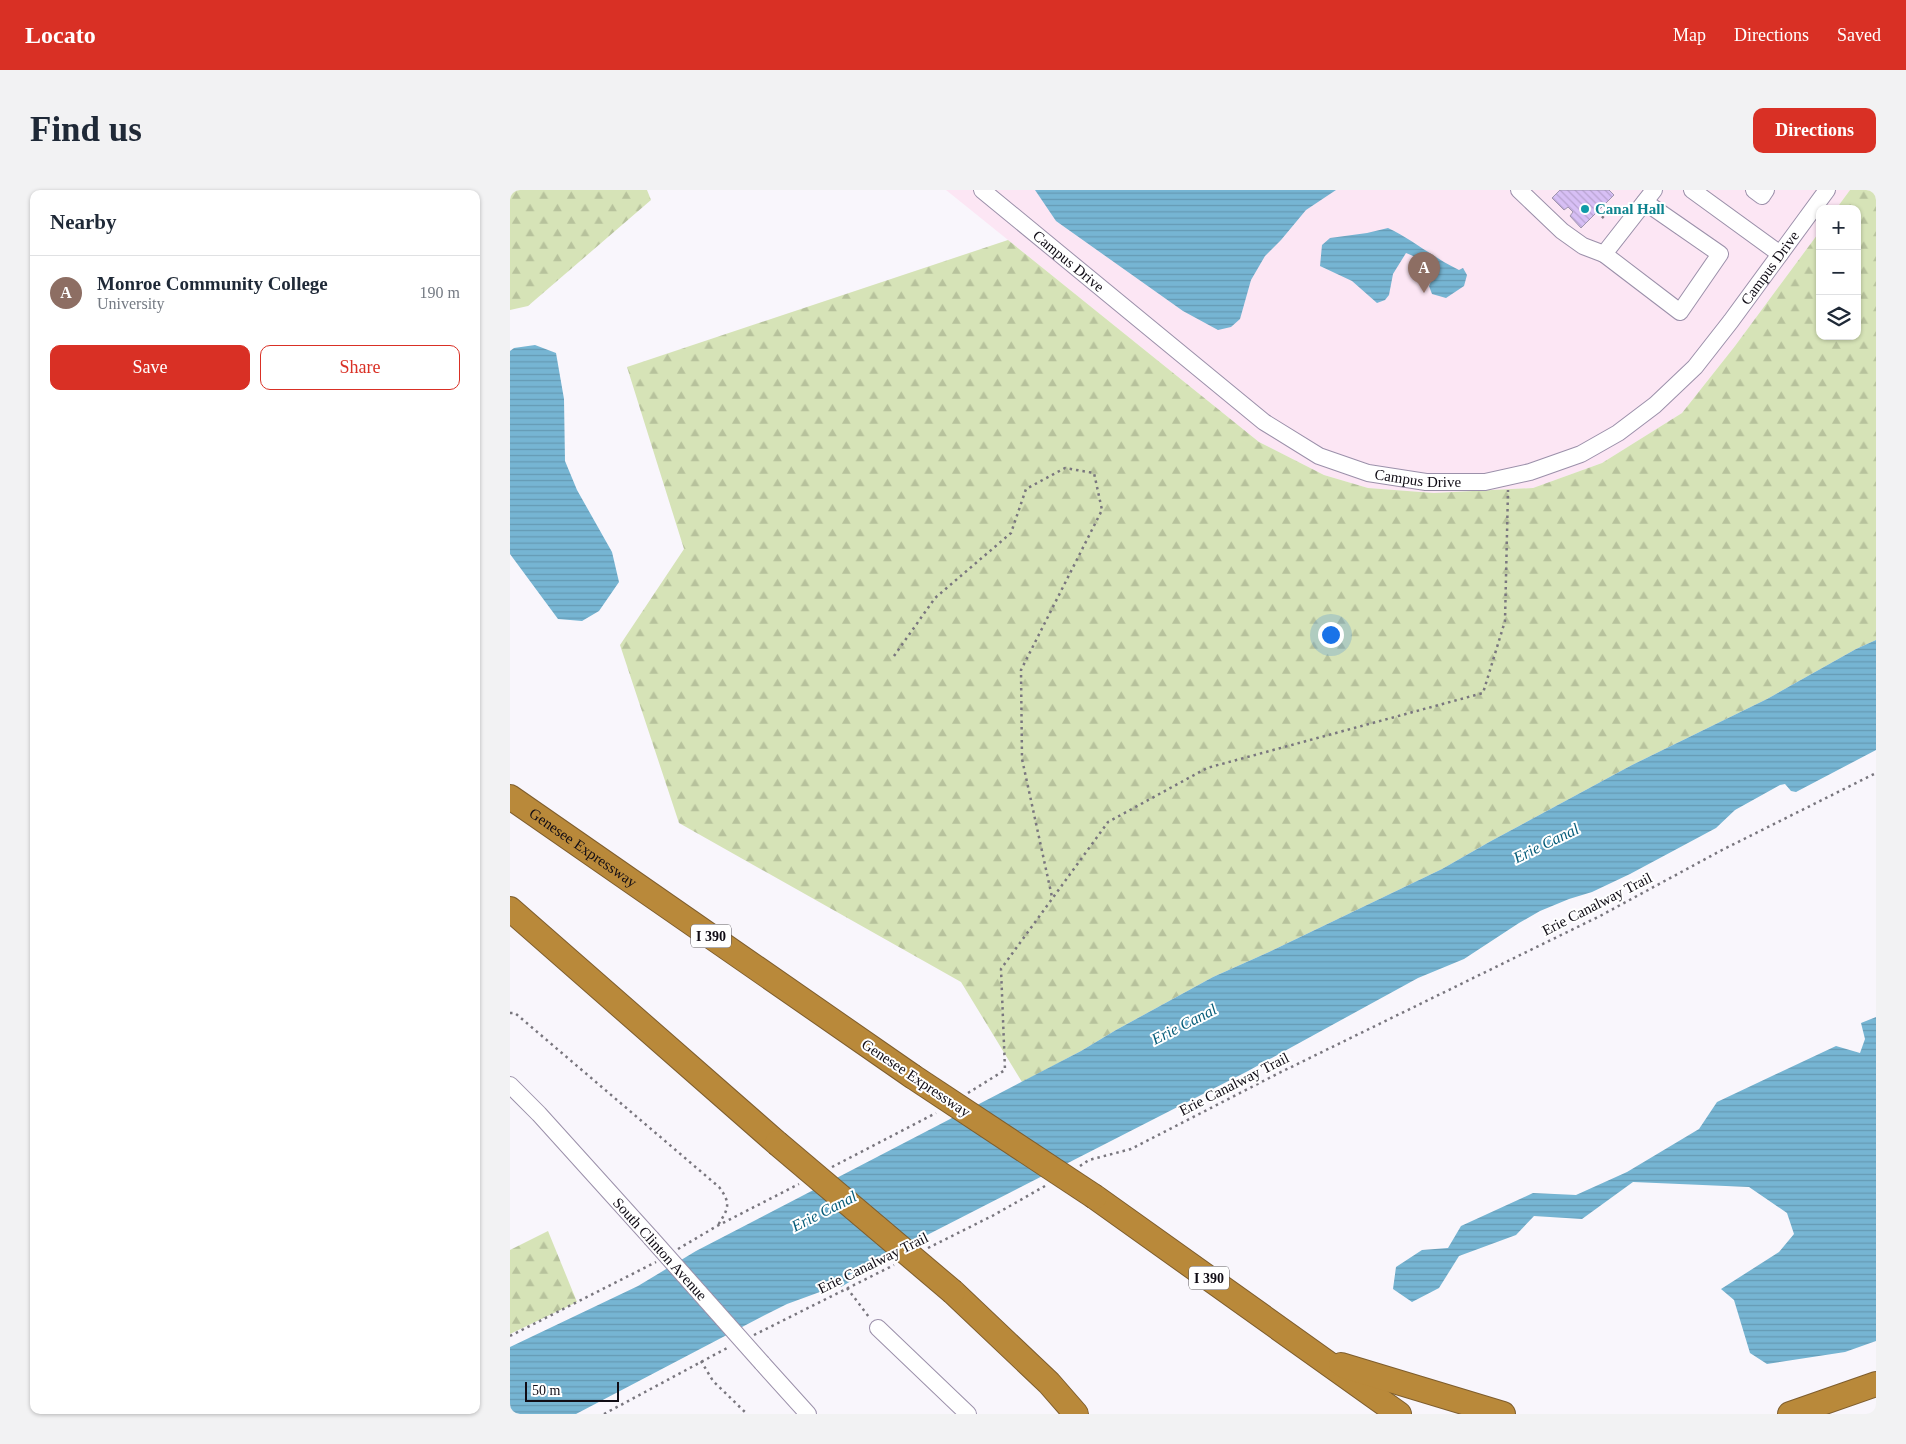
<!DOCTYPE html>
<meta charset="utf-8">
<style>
body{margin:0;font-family:Georgia,serif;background:#f2f2f3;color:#1f2937}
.controls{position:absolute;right:15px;top:15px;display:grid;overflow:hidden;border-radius:10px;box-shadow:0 1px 4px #0004}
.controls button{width:45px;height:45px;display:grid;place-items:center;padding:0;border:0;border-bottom:1px solid #e0e1e3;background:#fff;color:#1f2937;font:25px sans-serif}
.scale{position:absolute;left:15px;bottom:12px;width:94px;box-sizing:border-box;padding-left:5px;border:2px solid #100c15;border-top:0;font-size:14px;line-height:18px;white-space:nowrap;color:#100c15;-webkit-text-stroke:4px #fff;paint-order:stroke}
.you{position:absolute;left:820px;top:444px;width:18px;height:18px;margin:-12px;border:4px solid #fff;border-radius:50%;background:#1a73e8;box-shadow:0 0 0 8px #1a73e833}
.badge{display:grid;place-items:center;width:32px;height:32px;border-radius:50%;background:#d93025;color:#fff;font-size:16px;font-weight:700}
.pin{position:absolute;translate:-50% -41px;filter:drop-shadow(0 1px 2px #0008)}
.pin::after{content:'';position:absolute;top:26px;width:18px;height:15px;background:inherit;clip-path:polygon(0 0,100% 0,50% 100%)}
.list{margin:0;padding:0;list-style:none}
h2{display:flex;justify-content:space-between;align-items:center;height:65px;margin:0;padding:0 20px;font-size:21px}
h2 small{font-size:16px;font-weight:400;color:#747a83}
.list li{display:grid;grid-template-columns:32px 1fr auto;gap:15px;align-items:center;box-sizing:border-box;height:75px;padding:0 20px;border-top:1px solid #e0e1e3}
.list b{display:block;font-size:19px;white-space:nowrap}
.list p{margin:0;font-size:16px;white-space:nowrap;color:#747a83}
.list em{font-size:16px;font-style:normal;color:#747a83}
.actions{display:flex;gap:10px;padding:15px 20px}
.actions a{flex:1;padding:11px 0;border:1px solid #d93025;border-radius:10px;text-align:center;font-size:18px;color:#d93025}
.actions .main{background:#d93025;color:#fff}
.icon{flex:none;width:28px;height:28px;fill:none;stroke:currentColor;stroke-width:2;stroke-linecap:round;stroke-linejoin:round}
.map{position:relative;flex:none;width:1366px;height:1224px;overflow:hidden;border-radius:10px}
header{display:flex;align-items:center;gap:30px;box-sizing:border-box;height:70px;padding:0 25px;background:#d93025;color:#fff}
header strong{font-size:24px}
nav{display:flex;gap:28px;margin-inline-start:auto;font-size:18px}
.intro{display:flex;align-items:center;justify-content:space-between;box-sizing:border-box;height:120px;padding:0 30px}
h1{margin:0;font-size:35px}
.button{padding:12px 22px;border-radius:10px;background:#d93025;color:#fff;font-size:18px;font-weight:700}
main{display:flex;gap:30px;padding:0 30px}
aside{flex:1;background:#fff;border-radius:10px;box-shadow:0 1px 4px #0004}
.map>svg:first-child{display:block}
.education{fill:#fce6f4}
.forest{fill:url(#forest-firs)}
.water{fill:url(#water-rules)}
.building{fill:url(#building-back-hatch);stroke:#a096af}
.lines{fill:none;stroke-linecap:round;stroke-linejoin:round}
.minor-casing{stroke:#9b90aa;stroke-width:18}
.highway-casing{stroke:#7e5d2d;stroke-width:26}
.path{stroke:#79767e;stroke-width:2.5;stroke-dasharray:2.5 4;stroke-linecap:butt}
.minor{stroke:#fff;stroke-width:16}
.highway{stroke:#b9893a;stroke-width:24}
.minor-bridge-casing{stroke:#9b90aa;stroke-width:18;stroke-linecap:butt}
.highway-bridge-casing{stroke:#7e5d2d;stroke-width:26;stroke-linecap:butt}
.minor-bridge{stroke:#fff;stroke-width:16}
.highway-bridge{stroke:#b9893a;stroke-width:24}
.culture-dot{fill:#0f9aa8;stroke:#fff;stroke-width:2}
.labels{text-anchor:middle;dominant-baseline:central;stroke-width:4;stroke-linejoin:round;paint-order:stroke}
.shield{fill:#fff;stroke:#58555b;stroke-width:1}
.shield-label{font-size:14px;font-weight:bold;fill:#100c15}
.culture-label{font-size:15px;font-weight:bold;fill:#0d838f;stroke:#fff;text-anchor:start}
.street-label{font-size:15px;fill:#100c15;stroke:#fff}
.water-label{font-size:16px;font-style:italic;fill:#075d7a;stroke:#fff}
</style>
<header>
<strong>Locato</strong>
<nav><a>Map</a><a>Directions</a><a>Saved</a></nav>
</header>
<div class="intro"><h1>Find us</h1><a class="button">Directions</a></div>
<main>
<aside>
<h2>Nearby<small></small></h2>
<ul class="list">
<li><span class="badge" style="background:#8d6e63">A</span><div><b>Monroe Community College</b><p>University</p></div><em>190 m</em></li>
</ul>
<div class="actions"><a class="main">Save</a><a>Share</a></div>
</aside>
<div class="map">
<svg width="1366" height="1224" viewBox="0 0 1366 1224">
<defs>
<pattern id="forest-firs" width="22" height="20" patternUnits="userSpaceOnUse" patternTransform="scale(1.25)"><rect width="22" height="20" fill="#d6e3b7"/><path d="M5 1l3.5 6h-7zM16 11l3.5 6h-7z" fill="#b7c29c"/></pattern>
<pattern id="water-rules" width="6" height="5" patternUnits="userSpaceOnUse" patternTransform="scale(1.25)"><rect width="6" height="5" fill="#76b5d3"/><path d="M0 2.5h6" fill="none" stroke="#659ab4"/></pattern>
<pattern id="building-back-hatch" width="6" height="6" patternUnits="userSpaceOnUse" patternTransform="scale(1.25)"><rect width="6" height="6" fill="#d7bff5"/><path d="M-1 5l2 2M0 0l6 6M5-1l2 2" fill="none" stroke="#b8a3d1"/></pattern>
</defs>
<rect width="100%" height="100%" fill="#f9f6fc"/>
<polygon class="education" points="436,0 1340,0 1326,19 1310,19 1310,41 1225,156 1172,223 1092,273 1023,298 924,303 858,298 814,285 749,252"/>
<g class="forest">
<polygon points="0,0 137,0 141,10 18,116 0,120"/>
<polygon points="1340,0 1366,0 1366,450 1346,459 1257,509 1122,575 981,651 932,679 759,762 703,787 606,840 571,861 512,892 451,792 169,633 110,455 174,359 117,177 498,50 749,252 814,285 858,298 924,303 1023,298 1092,273 1172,223 1225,156 1310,41 1310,146 1347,146 1347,19 1326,19"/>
<polygon points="38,1041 67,1112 0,1144 0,1060"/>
</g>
<g class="water">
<polygon points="525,0 826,0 796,20 771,50 755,66 741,90 730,129 721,137 708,140 673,121 546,31"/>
<path d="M878 38C903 50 924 68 949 80L953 78 957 85 954 96 936 108 922 104 919 96 924 85C917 73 909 68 896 63L883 84 879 105 875 110 867 113 842 91 810 76 812 55 820 48 857 43Z"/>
<polygon points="25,155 46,163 54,209 55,271 67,300 102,362 109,392 89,421 72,431 48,429 0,364 0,161 4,158"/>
<polygon points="1366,450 1366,560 1286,602 1281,601 1275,594 1270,595 1225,620 1206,638 1120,684 1082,702 1059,709 1030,721 1009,733 954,769 908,788 738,881 335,1087 338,1086 341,1091 331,1097 329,1095 277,1114 255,1125 66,1224 0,1224 0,1157 128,1096 186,1061 571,861 606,840 703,787 759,762 932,679 981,651 1122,575 1257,509 1346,459"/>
<polygon points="1366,827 1366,1151 1335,1162 1257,1174 1240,1163 1224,1110 1211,1099 1269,1062 1284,1044 1277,1023 1239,997 1123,992 1072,1029 1024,1026 1006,1045 949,1066 929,1098 902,1112 883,1099 886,1077 912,1060 938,1058 951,1036 1023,1003 1066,1005 1117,982 1189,939 1207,912 1326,856 1350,863 1355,849 1351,833"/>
</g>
<polygon class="building" points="1050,0 1099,0 1104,5 1071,38 1060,26 1063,22 1058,17 1054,20 1042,8"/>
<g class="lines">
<defs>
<g id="minor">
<path id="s1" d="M472 0 754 232 809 266 858 283 916 292H975L1020 282 1071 264 1108 243 1145 215 1185 177 1221 131 1317 0"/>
<polyline points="1009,0 1052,41 1073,56 1094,64 1144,0"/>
<polyline points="1182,0 1270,64"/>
<polyline points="1244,0 1252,6 1256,0"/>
<polyline points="1094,64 1170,122 1210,64 1135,12"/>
<polyline points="0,895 29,924 141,1048"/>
<polyline points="368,1138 458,1224"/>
<polyline points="252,1173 298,1224"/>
</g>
<g id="highway">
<path id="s2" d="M0 607 402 886"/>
<polyline points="0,719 267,953"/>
<polyline points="585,1007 889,1224"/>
<polyline points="443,1102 539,1193 566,1224"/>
<polyline points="831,1175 993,1224"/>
<polyline points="1280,1224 1366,1194"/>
</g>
</defs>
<use href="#minor" class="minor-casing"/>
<use href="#highway" class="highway-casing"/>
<g class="path">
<polyline points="1087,22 1096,30"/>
<polyline points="384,466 425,408 501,343 516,299 555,278 584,283 592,320 511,480 512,569 542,707"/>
<path d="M0 823H5L209 997C221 1013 219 1018 208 1035"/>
<polyline points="458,903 495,880 491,779 598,632 697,578 973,503 995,431 998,300"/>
<polyline points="570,976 579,970 621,959 767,884 1090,726 1212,660 1366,583"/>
<polyline points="322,977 426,923"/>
<polyline points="418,1058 484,1025 535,996"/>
<polyline points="168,1059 207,1036 289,994"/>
<polyline points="337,1098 359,1127"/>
<polyline points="244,1145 384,1075"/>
<polyline points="0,1146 146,1072"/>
<polyline points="191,1171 203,1191 237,1224"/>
<polyline points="94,1224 219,1157"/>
</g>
<use href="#minor" class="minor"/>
<use href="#highway" class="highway"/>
<defs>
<polyline id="minor-bridge" points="141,1048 252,1173"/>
<g id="highway-bridge">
<polyline points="402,886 585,1007"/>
<polyline points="267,953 443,1102"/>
</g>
</defs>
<use href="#minor-bridge" class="minor-bridge-casing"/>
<use href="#highway-bridge" class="highway-bridge-casing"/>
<use href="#minor-bridge" class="minor-bridge"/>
<use href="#highway-bridge" class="highway-bridge"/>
</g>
<circle class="culture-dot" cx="1075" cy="19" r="5"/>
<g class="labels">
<g class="shield">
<rect x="181" y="734.5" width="40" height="23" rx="4"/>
<rect x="679" y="1076.5" width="40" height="23" rx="4"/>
</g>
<g class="shield-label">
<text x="201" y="746">I 390</text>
<text x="699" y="1088">I 390</text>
</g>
<g class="culture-label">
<text x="1085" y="19">Canal Hall</text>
</g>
<g class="street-label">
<text stroke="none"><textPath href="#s1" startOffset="112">Campus Drive</textPath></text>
<text stroke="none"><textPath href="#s1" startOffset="968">Campus Drive</textPath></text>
<text stroke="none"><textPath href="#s1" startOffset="532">Campus Drive</textPath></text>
<text stroke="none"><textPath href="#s2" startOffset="89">Genesee Expressway</textPath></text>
<text transform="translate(1087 714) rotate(-27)">Erie Canalway Trail</text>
<text transform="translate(406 888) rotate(34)">Genesee Expressway</text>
<text transform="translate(724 894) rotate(-27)">Erie Canalway Trail</text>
<text transform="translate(150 1059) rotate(48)">South Clinton Avenue</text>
<text transform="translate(363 1073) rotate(-26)">Erie Canalway Trail</text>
</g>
<g class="water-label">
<text transform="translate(1036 653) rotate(-26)">Erie Canal</text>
<text transform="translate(674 834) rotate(-27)">Erie Canal</text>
<text transform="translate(314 1021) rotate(-27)">Erie Canal</text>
</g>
</g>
</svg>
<div class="controls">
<button>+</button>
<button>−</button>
<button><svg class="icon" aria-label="layers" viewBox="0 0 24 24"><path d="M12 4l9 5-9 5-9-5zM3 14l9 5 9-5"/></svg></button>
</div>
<div class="scale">50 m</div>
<div class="you"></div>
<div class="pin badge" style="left:914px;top:103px;background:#8d6e63">A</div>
</div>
</main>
